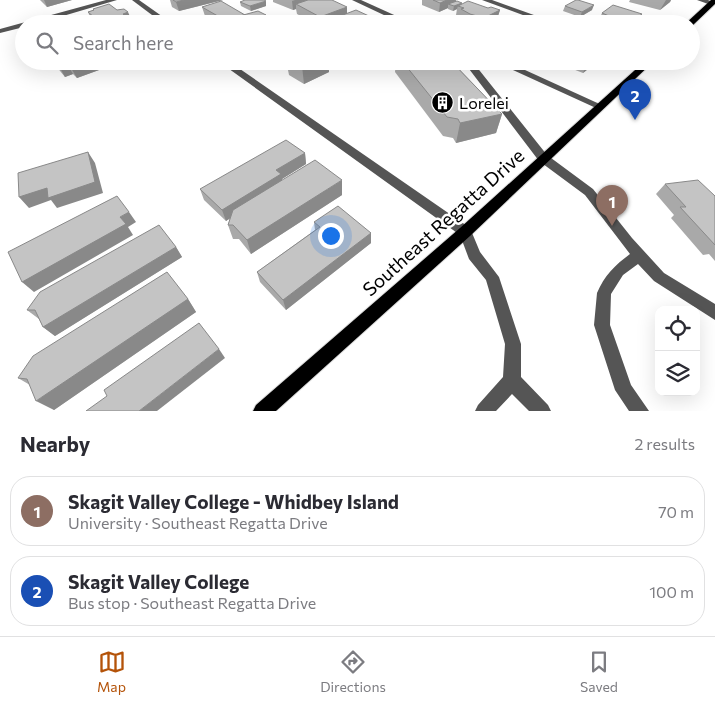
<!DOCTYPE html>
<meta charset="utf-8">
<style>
body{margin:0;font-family:Commissioner,sans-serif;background:#f7f7f7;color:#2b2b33}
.controls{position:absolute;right:15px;bottom:15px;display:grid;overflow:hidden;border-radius:10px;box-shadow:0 5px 20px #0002}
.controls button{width:45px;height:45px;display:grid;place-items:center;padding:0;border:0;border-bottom:1px solid #e1e1e2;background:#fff;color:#2b2b33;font:25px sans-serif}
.you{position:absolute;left:330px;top:235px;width:18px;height:18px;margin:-12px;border:4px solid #fff;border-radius:50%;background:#1a73e8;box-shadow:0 0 0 8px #1a73e833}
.badge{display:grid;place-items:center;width:32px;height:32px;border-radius:50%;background:#b45309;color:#fff;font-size:16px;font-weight:700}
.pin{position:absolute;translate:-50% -41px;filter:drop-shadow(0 1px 2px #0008)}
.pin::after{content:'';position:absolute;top:26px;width:18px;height:15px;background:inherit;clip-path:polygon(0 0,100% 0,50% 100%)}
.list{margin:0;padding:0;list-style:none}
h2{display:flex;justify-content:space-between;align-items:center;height:65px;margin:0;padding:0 20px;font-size:21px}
h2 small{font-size:16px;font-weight:400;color:#7c7c81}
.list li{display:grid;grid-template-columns:32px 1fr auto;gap:15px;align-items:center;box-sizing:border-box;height:70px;margin:0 10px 10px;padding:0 10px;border:1px solid #e1e1e2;border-radius:20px}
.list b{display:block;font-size:19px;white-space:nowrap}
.list p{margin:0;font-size:16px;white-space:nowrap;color:#7c7c81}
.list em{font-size:16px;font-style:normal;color:#7c7c81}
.icon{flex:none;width:28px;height:28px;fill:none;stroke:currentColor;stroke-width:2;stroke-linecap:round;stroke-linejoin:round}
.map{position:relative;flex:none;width:715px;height:411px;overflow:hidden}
.search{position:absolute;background:#fff;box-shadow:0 5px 20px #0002;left:15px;right:15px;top:15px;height:55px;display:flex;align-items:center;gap:12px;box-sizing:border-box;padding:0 18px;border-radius:28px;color:#7c7c81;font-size:19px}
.sheet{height:225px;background:#fff}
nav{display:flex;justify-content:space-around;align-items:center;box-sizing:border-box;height:70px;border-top:1px solid #e1e1e2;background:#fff;font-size:14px;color:#7c7c81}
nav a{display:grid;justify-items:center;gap:2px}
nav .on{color:#b45309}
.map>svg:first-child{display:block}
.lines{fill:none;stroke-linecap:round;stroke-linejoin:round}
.major-casing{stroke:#dbdbdb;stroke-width:2}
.minor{fill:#555;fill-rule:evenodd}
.major{fill:#000;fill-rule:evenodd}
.wall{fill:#a9a9a9}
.shaded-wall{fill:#898989}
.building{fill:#c4c4c4;stroke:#898989}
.labels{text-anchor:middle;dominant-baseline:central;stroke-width:5;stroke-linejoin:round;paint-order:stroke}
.far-poi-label{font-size:16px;fill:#000;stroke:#fff;text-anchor:start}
.street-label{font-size:19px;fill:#000;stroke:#fff}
</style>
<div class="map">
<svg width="715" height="411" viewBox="0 0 715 411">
<rect width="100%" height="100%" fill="#fff"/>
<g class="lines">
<defs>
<g id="major">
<polygon points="711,0 715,0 715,4 692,26 691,24 685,24"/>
<polygon points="645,61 654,61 470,236 276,411 253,411 256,405 460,228"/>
</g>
</defs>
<use href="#major" class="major-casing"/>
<g class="minor">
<polygon points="106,0 117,0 36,24 24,24 24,27 0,33 0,29"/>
<polygon points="132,0 139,0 173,24 164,24"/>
<polygon points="352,0 361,0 414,24 403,24"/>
<polygon points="482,0 492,0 559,24 547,24"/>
<polygon points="697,0 708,0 714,3 711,5"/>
<polygon points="218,61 228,61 234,65 243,61 255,61 240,69 470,228 480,252 499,277 521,344 521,377 548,405 551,411 529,411 512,394 496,411 475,411 478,405 503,377 505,344 486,280 469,259 460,235"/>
<path d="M463 61H472L547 155 593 189 632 238 664 273 715 304V320L654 281 638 264 623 275 611 294 610 325 631 385 649 411H629L615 390 594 325 597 293C604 276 615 265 630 254L585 195 539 161Z"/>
<polygon points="493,61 505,61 604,106 599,109 596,108"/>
</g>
<use href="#major" class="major"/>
</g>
<g class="wall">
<polygon points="40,0 72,0 47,7"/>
<polygon points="170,0 223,0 179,11 172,7"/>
<polygon points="273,0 332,0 347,14 383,24 316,24 297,14 296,9 293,10 273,2"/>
<polygon points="422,0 456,0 455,1 462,4 500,10 497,19 489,24 470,24 459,19 460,16 456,15 457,9 453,11 448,9 448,8 439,12 422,5"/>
<polygon points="630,0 671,0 670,2 660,10 629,2"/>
<polygon points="240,2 266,6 251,11 241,6"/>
<polygon points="565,6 592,10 580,17 563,11"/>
<polygon points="202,7 245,15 266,15 266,17 282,24 217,24 205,16"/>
<polygon points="93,9 132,21 131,22 132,24 95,24 92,22 88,12 94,10"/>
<polygon points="602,13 642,14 637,24 602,24 598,22"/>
<polygon points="42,61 95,61 99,70 77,78 73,74 65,77 56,66 48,69"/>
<polygon points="280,61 328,61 329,72 304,84 289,75 288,70 281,65"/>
<polygon points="370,61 393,61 380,67"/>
<polygon points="396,61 451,61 502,114 496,133 456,143 453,138 443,136 395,72"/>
<polygon points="561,61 598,61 583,73 565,66 564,63"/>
<polygon points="305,153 306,164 282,179 282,180 342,195 251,254 239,239 233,239 228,225 230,218 226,221 204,200 200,189"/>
<polygon points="665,184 715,196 715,261 709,254 703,255 671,218 674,215 656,194"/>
<polygon points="314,222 371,233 371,243 286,310 260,282 257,272 315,230"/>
<polygon points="176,247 182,257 55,336 43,327 39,319 27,310"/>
<polygon points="188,299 196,312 54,410 30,385 18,378"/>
</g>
<g class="shaded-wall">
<polygon points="44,0 72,0 47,7"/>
<polygon points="184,0 223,0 179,11 176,2"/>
<polygon points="295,0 311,0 296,4 296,9 293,10 292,1"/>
<polygon points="447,0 456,0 455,5 448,4 448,8 439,12 440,3"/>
<polygon points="666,0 671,0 670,2 660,10"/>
<polygon points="266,1 266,6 251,11 250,6"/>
<polygon points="462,3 461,7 458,6 457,9 453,11 454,6"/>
<polygon points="594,5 592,10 580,17 582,12"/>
<polygon points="347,7 347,16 327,21 327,24 321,24 320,17"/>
<polygon points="500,10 497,19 489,24 482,24 484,18"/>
<polygon points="128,12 132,21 131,22 132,24 115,24 123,14"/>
<polygon points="642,14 637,23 631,24 631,22"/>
<polygon points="43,61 53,61 56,66 48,69"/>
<polygon points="91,61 95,61 99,70 77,78 71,68"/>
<polygon points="313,61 328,61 329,72 304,84 302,66"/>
<polygon points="381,61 393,61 380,67"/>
<polygon points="588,61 598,61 583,73"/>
<polygon points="67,64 73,74 65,77 59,66"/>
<polygon points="502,114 496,133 456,143 460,123"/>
<polygon points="88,152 95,163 103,193 57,208 51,200 29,208 19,197"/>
<polygon points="305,153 306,164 282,179 283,185 226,221 222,210 276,170"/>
<polygon points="342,180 342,195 251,254 247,240"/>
<polygon points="129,212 136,222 128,227 133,235 34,292 22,282 120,217"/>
<polygon points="371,233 371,243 286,310 283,300"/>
<polygon points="176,247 182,257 55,336 43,327"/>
<polygon points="188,299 196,312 54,410 36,401"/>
<polygon points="219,349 225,358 157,411 139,411"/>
</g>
<g class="building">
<polygon points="173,0 184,0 176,2"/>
<polygon points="245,0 264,0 266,1 250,6 240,2"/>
<polygon points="308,0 332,0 347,7 320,17 296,4"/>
<polygon points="433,0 447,0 440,3"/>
<polygon points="576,0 578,0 594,5 582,12 565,6"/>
<polygon points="221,1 245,15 236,17 236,19 229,21 230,23 202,7"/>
<polygon points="457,1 462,3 454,6 448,4"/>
<polygon points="468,1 488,8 491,7 500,10 484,18 470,14 461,9 464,8 458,6"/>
<polygon points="109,4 117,10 124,9 128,12 123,14 130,19 115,24 102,24 88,12 94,10 93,9"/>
<polygon points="613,5 642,14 631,22 628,21 625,23 605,18 609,16 602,13"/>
<polygon points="356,10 384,23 381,24 332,24 327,21"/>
<polygon points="258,11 266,15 263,16 282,24 229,23 232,23 229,21 238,18 236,17"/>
<polygon points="84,18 91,24 51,24 68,19 71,22"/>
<polygon points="548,20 561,24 542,24"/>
<polygon points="55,61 91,61 71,68 67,64 59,66"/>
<polygon points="294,61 313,61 302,66"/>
<polygon points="402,61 451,61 502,114 460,123 458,119 447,117"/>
<polygon points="286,140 305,153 276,170 281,174 222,210 200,189"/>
<polygon points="88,152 95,182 48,198 47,188 19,197 18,173"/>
<polygon points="315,160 342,180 247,240 233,225 228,225 233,210"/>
<polygon points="698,180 715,196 715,245 680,207 686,207 665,184"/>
<polygon points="117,196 129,212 120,217 126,224 22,282 8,252"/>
<polygon points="338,206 371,233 283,300 257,272 320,227 314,222"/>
<polygon points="159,225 176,247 43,327 35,310 27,310 40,292"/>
<polygon points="167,272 188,299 36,401 27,379 18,378 33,356"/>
<polygon points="199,323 219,349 139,411 86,411 107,396 104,390"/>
</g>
<defs>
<symbol id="building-disc" viewBox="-11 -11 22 22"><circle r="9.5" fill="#000" stroke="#fff"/><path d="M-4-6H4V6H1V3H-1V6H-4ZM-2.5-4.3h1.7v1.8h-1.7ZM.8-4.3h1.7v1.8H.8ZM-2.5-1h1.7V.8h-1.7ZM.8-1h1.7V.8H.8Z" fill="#fff"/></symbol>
</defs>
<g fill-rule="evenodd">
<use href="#building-disc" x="430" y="90" width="25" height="25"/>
</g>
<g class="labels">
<g class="far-poi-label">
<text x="459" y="102">Lorelei</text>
</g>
<g class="street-label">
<text transform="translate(443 222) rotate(-42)">Southeast Regatta Drive</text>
</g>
</g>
</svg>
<div class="controls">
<button><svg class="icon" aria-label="locate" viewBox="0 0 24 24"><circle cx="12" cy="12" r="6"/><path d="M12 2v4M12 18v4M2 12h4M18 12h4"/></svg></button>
<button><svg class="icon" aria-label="layers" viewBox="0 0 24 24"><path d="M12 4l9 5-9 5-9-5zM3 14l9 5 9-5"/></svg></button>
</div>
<div class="you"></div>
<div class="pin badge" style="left:612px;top:226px;background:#8d6e63">1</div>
<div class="pin badge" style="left:635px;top:120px;background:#1a4fb4">2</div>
<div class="search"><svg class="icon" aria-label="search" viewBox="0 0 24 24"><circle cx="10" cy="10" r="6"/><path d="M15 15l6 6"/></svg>Search here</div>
</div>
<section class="sheet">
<h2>Nearby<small>2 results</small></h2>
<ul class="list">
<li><span class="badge" style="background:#8d6e63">1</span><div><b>Skagit Valley College - Whidbey Island</b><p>University · Southeast Regatta Drive</p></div><em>70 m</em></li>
<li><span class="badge" style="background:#1a4fb4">2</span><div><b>Skagit Valley College</b><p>Bus stop · Southeast Regatta Drive</p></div><em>100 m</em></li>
</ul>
</section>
<nav>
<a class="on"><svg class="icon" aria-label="map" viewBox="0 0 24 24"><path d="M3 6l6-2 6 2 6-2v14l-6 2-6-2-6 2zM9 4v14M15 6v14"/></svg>Map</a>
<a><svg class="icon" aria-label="directions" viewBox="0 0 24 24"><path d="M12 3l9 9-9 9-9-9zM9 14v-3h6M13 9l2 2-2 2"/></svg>Directions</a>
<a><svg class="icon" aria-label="saved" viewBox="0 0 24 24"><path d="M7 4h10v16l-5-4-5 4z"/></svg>Saved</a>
</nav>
